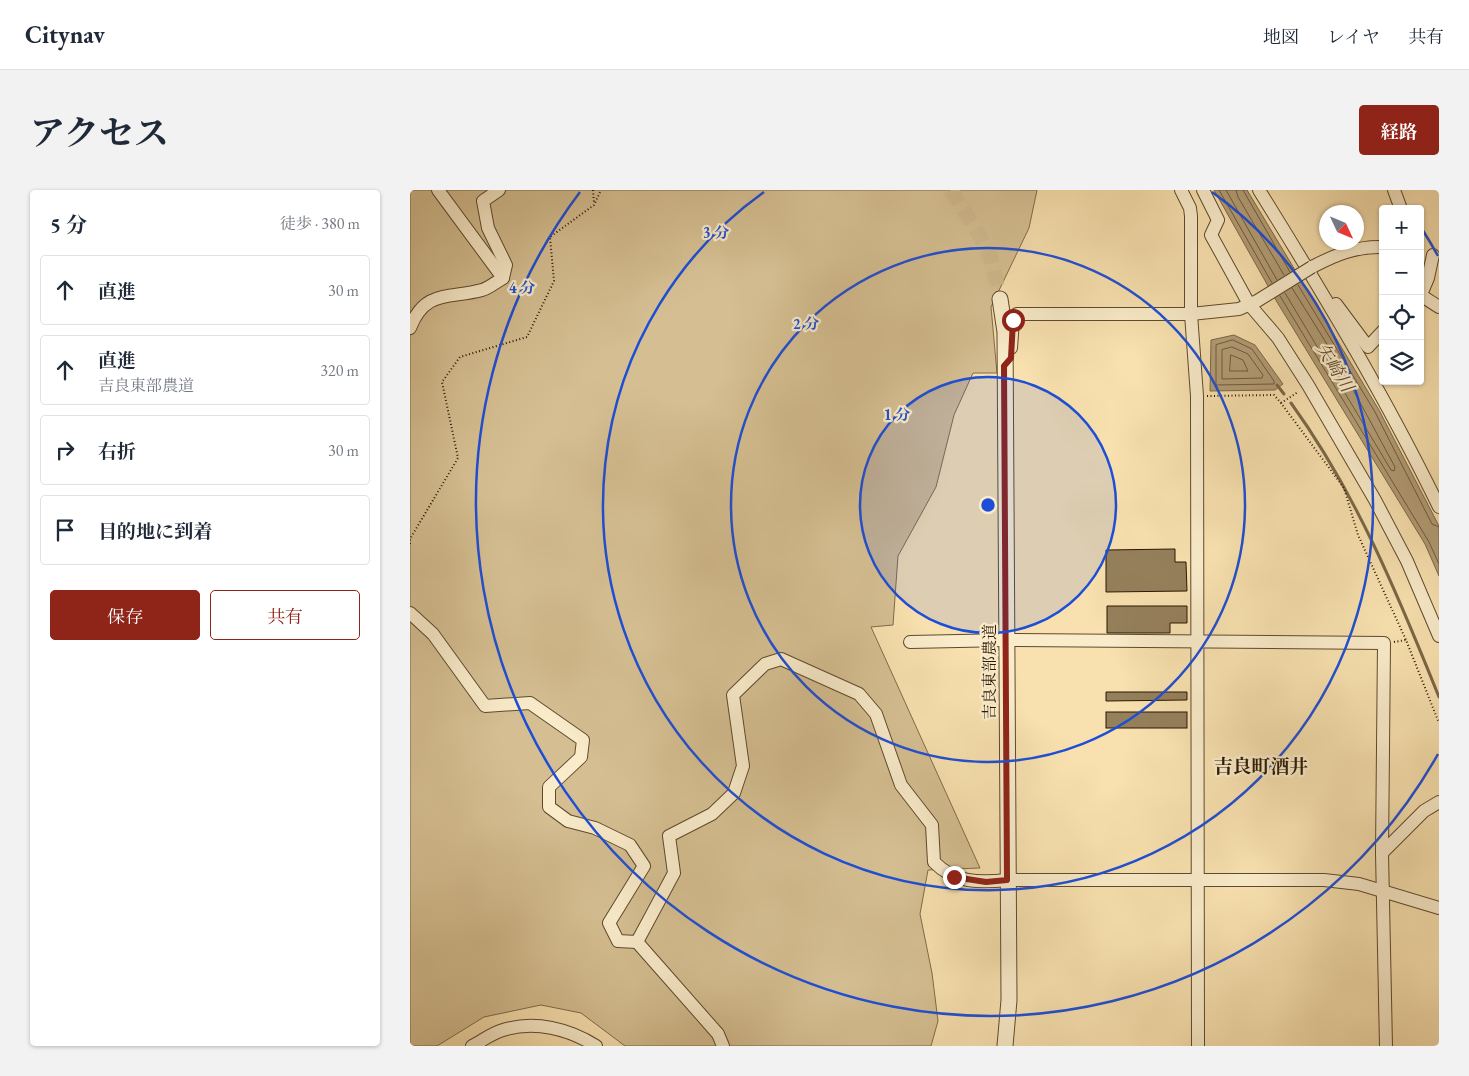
<!DOCTYPE html>
<html lang="ja">
<meta charset="utf-8">
<style>
body{margin:0;font-family:"EB Garamond","Noto Serif JP",serif;background:#f2f2f3;color:#1f2937}
.controls{position:absolute;right:15px;top:15px;display:grid;overflow:hidden;border-radius:5px;box-shadow:0 1px 4px #0004}
.controls button{width:45px;height:45px;display:grid;place-items:center;padding:0;border:0;border-bottom:1px solid #e0e1e3;background:#fff;color:#1f2937;font:25px sans-serif}
.compass{position:absolute;left:909px;top:15px;width:45px;height:45px;border-radius:50%;background:#fff;box-shadow:0 1px 4px #0004;rotate:134deg}
.stop{position:absolute;width:15px;height:15px;margin:-11px;border:4px solid #8f2418;border-radius:50%;background:#fff}
.stop.end{background:#8f2418;border-color:#fff;box-shadow:0 1px 5px #0008}
.list{margin:0;padding:0;list-style:none}
h2{display:flex;justify-content:space-between;align-items:center;height:65px;margin:0;padding:0 20px;font-size:21px}
h2 small{font-size:16px;font-weight:400;color:#747a83}
.list li{display:grid;grid-template-columns:32px 1fr auto;gap:15px;align-items:center;box-sizing:border-box;height:70px;margin:0 10px 10px;padding:0 10px;border:1px solid #e0e1e3;border-radius:5px}
.list b{display:block;font-size:19px;white-space:nowrap}
.list p{margin:0;font-size:16px;white-space:nowrap;color:#747a83}
.list em{font-size:16px;font-style:normal;color:#747a83}
.actions{display:flex;gap:10px;padding:15px 20px}
.actions a{flex:1;padding:11px 0;border:1px solid #8f2418;border-radius:5px;text-align:center;font-size:18px;color:#8f2418}
.actions .main{background:#8f2418;color:#fff}
.icon{flex:none;width:28px;height:28px;fill:none;stroke:currentColor;stroke-width:2;stroke-linecap:round;stroke-linejoin:round}
.map{position:relative;flex:none;width:1029px;height:856px;overflow:hidden;border-radius:5px}
header{display:flex;align-items:center;gap:30px;box-sizing:border-box;height:70px;padding:0 25px;background:#fff;border-bottom:1px solid #e0e1e3}
header strong{font-size:24px}
nav{display:flex;gap:28px;margin-inline-start:auto;font-size:18px}
.intro{display:flex;align-items:center;justify-content:space-between;box-sizing:border-box;height:120px;padding:0 30px}
h1{margin:0;font-size:35px}
.button{padding:12px 22px;border-radius:5px;background:#8f2418;color:#fff;font-size:18px;font-weight:700}
main{display:flex;gap:30px;padding:0 30px}
aside{flex:1;background:#fff;border-radius:5px;box-shadow:0 1px 4px #0004}
.map>svg:first-child{display:block}
.green{fill:#d5bf92;stroke:#7f6b4a}
.water{fill:#b29c75;stroke:#7b6747}
.lines{fill:none;stroke-linecap:round;stroke-linejoin:round}
.shore{stroke:#6e5a3c;stroke-width:1}
.stream{stroke:#7b6747;stroke-width:3}
.building{fill:#95805c;stroke:#291703}
.tertiary-tunnel{stroke:#cfb98d;stroke-width:15;stroke-dasharray:15 8;stroke-linecap:butt}
.minor-casing{stroke:#5d4a2e;stroke-width:14}
.tertiary-casing{stroke:#5d4a2e;stroke-width:17}
.path{stroke:#291703;stroke-width:2;stroke-dasharray:1 2.5;stroke-linecap:butt}
.minor{stroke:#faeccb;stroke-width:12}
.tertiary{stroke:#faeccb;stroke-width:15}
.minor-bridge-casing{stroke:#5d4a2e;stroke-width:14;stroke-linecap:butt}
.minor-bridge{stroke:#faeccb;stroke-width:12}
.route{stroke:#8f2418;stroke-width:6}
.ring{fill:none;stroke:#1d4ed8;stroke-width:2.5}
.labels{text-anchor:middle;dominant-baseline:central;stroke-width:4.5;stroke-linejoin:round;paint-order:stroke}
.street-label{font-size:16px;fill:#291703;stroke:#faeccb}
.water-label{font-size:18px;font-style:italic;fill:#604c31;stroke:#faeccb}
.quarter-label{font-size:19px;font-weight:bold;fill:#291703;stroke:#faeccb}
.centre{fill:#1d4ed8;stroke:#faeccb;stroke-width:2.5}
.ring-label{font-size:15px;text-anchor:middle;font-weight:bold;fill:#1d4ed8;stroke:#faeccb;stroke-width:4.5;stroke-linejoin:round;paint-order:stroke}
</style>
<header>
<strong>Citynav</strong>
<nav><a>地図</a><a>レイヤ</a><a>共有</a></nav>
</header>
<div class="intro"><h1>アクセス</h1><a class="button">経路</a></div>
<main>
<aside>
<h2>5 分<small>徒歩 · 380 m</small></h2>
<ul class="list">
<li><svg class="icon" aria-label="ahead" viewBox="0 0 24 24"><path d="M12 20V5M6 11l6-6 6 6"/></svg><div><b>直進</b></div><em>30 m</em></li>
<li><svg class="icon" aria-label="ahead" viewBox="0 0 24 24"><path d="M12 20V5M6 11l6-6 6 6"/></svg><div><b>直進</b><p>吉良東部農道</p></div><em>320 m</em></li>
<li><svg class="icon" aria-label="right" viewBox="0 0 24 24"><path d="M7 20v-9h11M14 6l5 5-5 5"/></svg><div><b>右折</b></div><em>30 m</em></li>
<li><svg class="icon" aria-label="arrive" viewBox="0 0 24 24"><path d="M6 21V4h12l-3 4 3 4H6"/></svg><div><b>目的地に到着</b></div></li>
</ul>
<div class="actions"><a class="main">保存</a><a>共有</a></div>
</aside>
<div class="map">
<svg width="1029" height="856" viewBox="0 0 1029 856">
<rect width="100%" height="100%" fill="#f8e1af"/>
<filter id="stains"><feTurbulence type="fractalNoise" baseFrequency=".004" numOctaves="4"/><feColorMatrix values="0 0 0 0 .2 0 0 0 0 .09 0 0 0 0 .02 0 0 0 .5 -.17"/></filter>
<radialGradient id="worn" r=".72"><stop offset=".6" stop-color="#630" stop-opacity="0"/><stop offset="1" stop-color="#630" stop-opacity=".3"/></radialGradient>
<polygon class="green" points="0,0 627,0 619,38 581,117 587,183 563,183 544,225 526,297 488,366 483,435 461,437 570,678 518,680 510,724 522,783 528,831 521,856 215,856 171,823 131,815 74,827 27,856 0,856"/>
<g class="water">
<polygon points="804,0 837,0 969,220 1029,336 1029,386 1015,354 867,112"/>
<polygon points="824,145 845,155 873,194 865,200 800,201 801,150"/>
</g>
<g class="lines">
<g class="shore">
<polyline points="809,0 862,93"/>
<polyline points="816,0 867,90"/>
<polyline points="826,0 828,7 874,85"/>
<polyline points="833,0 880,82"/>
<polyline points="888,95 965,222 1022,334 1029,337"/>
<polyline points="875,103 981,280 984,281 985,277 927,170 882,98"/>
<polyline points="870,106 1019,352 1029,374"/>
<polygon points="823,150 842,159 864,191 864,194 806,195 806,155"/>
<polygon points="822,157 838,164 853,185 852,188 812,189 812,160"/>
<polygon points="821,165 833,170 838,181 820,181"/>
</g>
<g class="stream">
<polyline points="867,195 874,204"/>
<path d="M881 213C946 303 988 405 1029 507"/>
</g>
</g>
<g class="building">
<polygon points="765,359 765,372 776,372 777,401 696,402 696,360"/>
<polygon points="697,416 777,416 777,433 760,433 760,443 697,443"/>
<polygon points="696,502 777,502 777,510 696,511"/>
<rect x="696" y="522" width="81" height="16"/>
</g>
<g class="lines">
<polyline class="tertiary-tunnel" points="541,0 571,48 581,69 590,109"/>
<defs>
<g id="minor">
<polyline points="89,0 73,11 78,38 96,75 93,88"/>
<polyline points="771,0 780,18 781,26 781,124 787,206 788,856"/>
<polyline points="793,0 808,30 801,45 839,114 868,148 898,195 965,310 997,371 1029,446"/>
<path d="M849 0C913 103 976 208 1029 317"/>
<polyline points="984,0 991,19"/>
<path d="M902 77C925 65 946 56 973 57"/>
<polyline points="1012,106 1029,117"/>
<polyline points="1010,107 1018,88 1023,65"/>
<polyline points="926,114 958,157 973,141"/>
<path d="M0 138C15 99 39 109 72 100 79 98 86 92 93 88L28 0"/>
<polyline points="601,158 603,130 607,124 781,124 829,119 845,112"/>
<path d="M0 423 23 444 75 516 120 513 173 550 171 567 139 597V617L158 631 185 638 220 655 234 676 199 733 208 751 227 752 264 683 259 646 302 624 324 603 333 576 323 505 355 474 371 469 449 504 466 524 491 595 522 635 524 672C544 693 570 693 597 690H914L949 694 1029 718"/>
<polyline points="500,452 597,450 974,453 972,663"/>
<polyline points="227,752 308,844 313,856"/>
<path d="M62 856C72 851 82 843 93 840 125 830 159 839 186 856"/>
<polyline points="976,856 972,663 1014,621 1029,612"/>
</g>
<polyline id="tertiary" points="590,109 595,142 599,810 595,856"/>
</defs>
<use href="#minor" class="minor-casing"/>
<use href="#tertiary" class="tertiary-casing"/>
<g class="path">
<polyline points="183,0 184,13"/>
<polyline points="797,206 864,205 871,213 934,298 948,345 996,450"/>
<polyline points="871,213 888,202"/>
<polyline points="0,354 0,349 48,268 32,192 50,167 117,147 144,91 140,47 184,15 191,0"/>
<polyline points="984,452 996,450 1029,533"/>
</g>
<use href="#minor" class="minor"/>
<use href="#tertiary" class="tertiary"/>
<defs>
<polyline id="minor-bridge" points="847,111 902,77"/>
</defs>
<use href="#minor-bridge" class="minor-bridge-casing"/>
<use href="#minor-bridge" class="minor-bridge"/>
</g>
<g class="lines">
<polyline class="route" points="544,687 576,692 597,690 594,176 601,168 603,130"/>
</g>
<circle cx="578" cy="315" r="128" fill="#1d4ed8" fill-opacity=".12"/>
<g class="ring">
<circle cx="578" cy="315" r="128"/>
<circle cx="578" cy="315" r="257"/>
<path d="M802 2A385 385 0 1 1 354 2"/>
<path d="M1028 564A514 514 0 1 1 170 2M1012 39A514 514 0 0 1 1028 66"/>
</g>
<g class="labels">
<g class="street-label">
<text transform="translate(579 482) rotate(-90)">吉良東部農道</text>
</g>
<g class="water-label">
<text transform="translate(925 177) rotate(58)">矢崎川</text>
</g>
<g class="quarter-label">
<text x="851" y="576">吉良町酒井</text>
</g>
</g>
<circle cx="578" cy="315" r="8" class="centre"/>
<g class="ring-label">
<text x="306" y="48">3 分</text>
<text x="112" y="103">4 分</text>
<text x="396" y="139">2 分</text>
<text x="487" y="230">1 分</text>
</g>
<rect width="100%" height="100%" filter="url(#stains)"/>
<rect width="100%" height="100%" fill="url(#worn)"/>
</svg>
<div class="controls">
<button>+</button>
<button>−</button>
<button><svg class="icon" aria-label="locate" viewBox="0 0 24 24"><circle cx="12" cy="12" r="6"/><path d="M12 2v4M12 18v4M2 12h4M18 12h4"/></svg></button>
<button><svg class="icon" aria-label="layers" viewBox="0 0 24 24"><path d="M12 4l9 5-9 5-9-5zM3 14l9 5 9-5"/></svg></button>
</div>
<svg class="compass" viewBox="-18 -18 36 36"><path d="M0-13l5 13h-10z" fill="#e53935"/><path d="M0 13l5-13h-10z" fill="#747a83"/></svg>
<div class="stop" style="left:603px;top:130px"></div>
<div class="stop end" style="left:544px;top:687px"></div>
</div>
</main>
